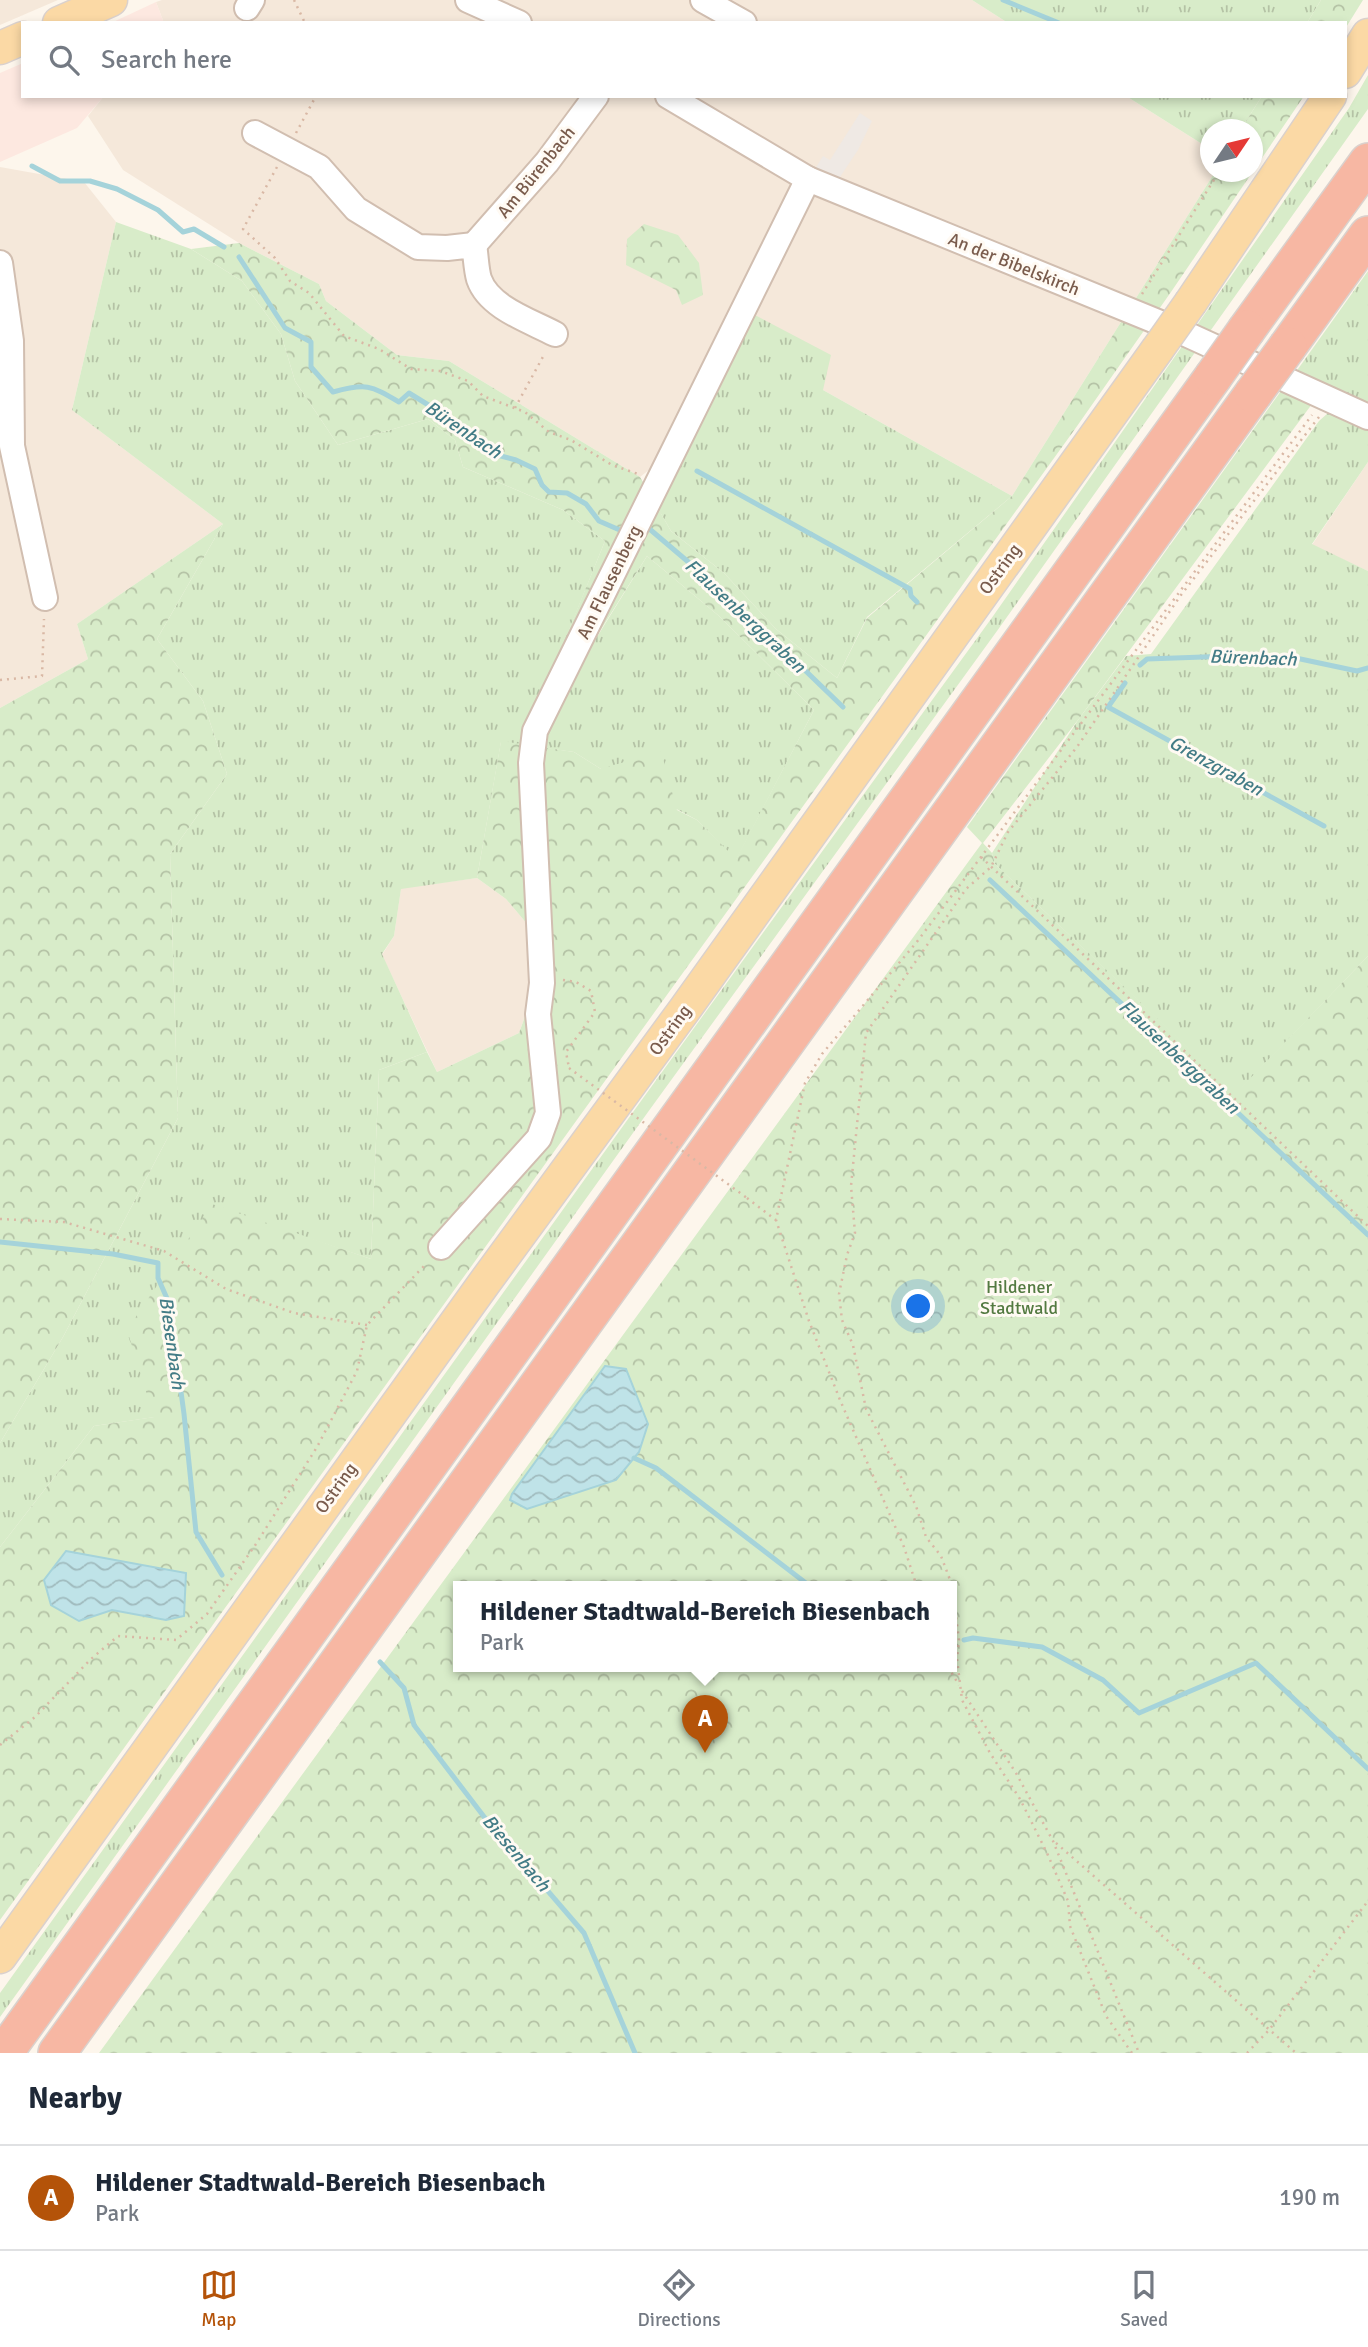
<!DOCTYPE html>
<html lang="en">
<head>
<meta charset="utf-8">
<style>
  body { margin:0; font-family:Signika,sans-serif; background:#f2f2f3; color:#1f2937 }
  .compass { position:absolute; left:1200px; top:119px; width:63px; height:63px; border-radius:50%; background:#fff; box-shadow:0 4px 10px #0003; rotate:55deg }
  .you { position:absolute; left:919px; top:1307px; width:24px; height:24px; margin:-18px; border:5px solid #fff; border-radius:50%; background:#1a73e8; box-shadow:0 0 0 10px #1a73e833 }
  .badge { display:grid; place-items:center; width:46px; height:46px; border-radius:50%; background:#b45309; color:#fff; font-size:23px; font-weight:700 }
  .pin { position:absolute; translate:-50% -58px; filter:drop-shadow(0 2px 4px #0008) }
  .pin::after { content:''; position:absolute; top:37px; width:24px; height:21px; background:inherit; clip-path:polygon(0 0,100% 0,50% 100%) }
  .popup { position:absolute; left:453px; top:1581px; width:504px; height:91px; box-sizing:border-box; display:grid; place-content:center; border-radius:0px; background:#fff; filter:drop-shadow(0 2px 5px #0005); font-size:23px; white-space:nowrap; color:#747a83 }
  .popup b { font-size:26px; color:#1f2937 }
  .popup::after { content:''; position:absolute; left:50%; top:100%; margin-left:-14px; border:14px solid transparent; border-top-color:#fff }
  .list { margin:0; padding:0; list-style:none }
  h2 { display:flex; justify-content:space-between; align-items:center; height:91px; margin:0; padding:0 28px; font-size:30px }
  h2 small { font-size:23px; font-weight:400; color:#747a83 }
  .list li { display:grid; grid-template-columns:46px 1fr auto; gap:21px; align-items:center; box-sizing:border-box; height:105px; padding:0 28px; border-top:2px solid #e0e1e3 }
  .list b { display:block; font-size:26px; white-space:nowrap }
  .list p { margin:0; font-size:23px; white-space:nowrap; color:#747a83 }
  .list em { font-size:23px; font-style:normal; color:#747a83 }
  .icon { flex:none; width:38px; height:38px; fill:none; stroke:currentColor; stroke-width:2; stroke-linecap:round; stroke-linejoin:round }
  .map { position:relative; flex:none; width:1368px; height:2053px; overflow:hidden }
  .search { position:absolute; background:#fff; box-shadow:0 4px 10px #0003; left:21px; right:21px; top:21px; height:77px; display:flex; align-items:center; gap:18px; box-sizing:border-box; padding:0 24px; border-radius:0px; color:#747a83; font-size:26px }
  .sheet { height:196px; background:#fff }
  nav { display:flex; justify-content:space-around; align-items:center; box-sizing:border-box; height:98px; border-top:2px solid #e0e1e3; background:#fff; font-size:19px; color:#747a83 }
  nav a { display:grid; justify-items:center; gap:4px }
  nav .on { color:#b45309 }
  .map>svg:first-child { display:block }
  .residential { fill:#f5e8da }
  .commercial { fill:#fde8e0 }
  .industrial { fill:#efe9e4 }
  .grass { fill:url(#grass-tufts) }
  .forest { fill:url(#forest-crowns); fill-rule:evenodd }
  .water { fill:url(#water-waves); stroke:#a5d3da; stroke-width:2 }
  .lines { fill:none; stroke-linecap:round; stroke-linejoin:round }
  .stream { stroke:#a5d3da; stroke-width:5 }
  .minor-casing { stroke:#d1beb0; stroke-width:28 }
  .major-casing { stroke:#dad1cd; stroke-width:35 }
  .highway-casing { stroke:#dad1cd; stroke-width:40 }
  .path { stroke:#d9b8a5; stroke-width:2.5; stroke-dasharray:2 5; stroke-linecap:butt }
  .minor { stroke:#fff; stroke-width:24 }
  .major { stroke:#fbd9a5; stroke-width:32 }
  .highway { stroke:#f7b7a3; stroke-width:37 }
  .major-bridge-casing { stroke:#dad1cd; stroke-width:35; stroke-linecap:butt }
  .highway-bridge-casing { stroke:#dad1cd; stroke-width:40; stroke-linecap:butt }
  .path-bridge { stroke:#d9b8a5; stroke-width:2.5; stroke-dasharray:2 5; stroke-linecap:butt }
  .major-bridge { stroke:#fbd9a5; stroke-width:32 }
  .highway-bridge { stroke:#f7b7a3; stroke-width:37 }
  .labels { text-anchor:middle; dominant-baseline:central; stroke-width:6; stroke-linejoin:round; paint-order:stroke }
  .street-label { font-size:18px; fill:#7a5c4d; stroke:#fffaf3 }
  .park-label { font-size:18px; fill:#537a41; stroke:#fffaf3 }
  .water-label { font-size:19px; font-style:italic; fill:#437c86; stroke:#fffaf3 }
</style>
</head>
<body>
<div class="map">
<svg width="1368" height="2053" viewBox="0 0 1368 2053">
  <defs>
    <pattern id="grass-tufts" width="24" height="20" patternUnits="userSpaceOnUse" patternTransform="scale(1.75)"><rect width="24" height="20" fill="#d8ecc9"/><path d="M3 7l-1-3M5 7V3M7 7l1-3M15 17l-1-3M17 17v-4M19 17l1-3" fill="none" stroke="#b4c2a5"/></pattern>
    <pattern id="forest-crowns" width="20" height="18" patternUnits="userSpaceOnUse" patternTransform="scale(1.75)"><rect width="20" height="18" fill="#d8ecc9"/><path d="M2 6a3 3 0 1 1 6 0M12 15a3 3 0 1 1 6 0" fill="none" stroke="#b4c2a5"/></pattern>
    <pattern id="water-waves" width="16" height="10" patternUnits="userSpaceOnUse" patternTransform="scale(1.75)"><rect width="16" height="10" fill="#bfe3e8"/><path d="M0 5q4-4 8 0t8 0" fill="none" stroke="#a0bbbe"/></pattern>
  </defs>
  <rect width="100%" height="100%" fill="#fdf6ec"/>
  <g class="residential">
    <path d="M 0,0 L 58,0 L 0,25 Z"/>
    <path d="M 162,0 L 972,0 L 1008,23 L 164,23 L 156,2 Z"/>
    <path d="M 104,96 L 1126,96 L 1210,149 L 1210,172 L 1215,172 L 1012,496 L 823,390 L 655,465 L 640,477 L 449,361 L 397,355 L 326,301 L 319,284 L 239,243 L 123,170 L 88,116 Z"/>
    <path d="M 0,167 L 84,182 L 116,222 L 72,410 L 223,524 L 77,624 L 88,659 L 0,708 Z"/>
    <path d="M 1368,462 L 1368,571 L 1312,545 Z"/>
    <path d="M 477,878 L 506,899 L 549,950 L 519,1033 L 437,1072 L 382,955 L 394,936 L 401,888 Z"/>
  </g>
  <g class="commercial">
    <path d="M 156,2 L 164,23 L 111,23 Z"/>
    <path d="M 23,63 L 23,96 L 104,96 L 77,128 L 0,162 L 0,73 Z"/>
  </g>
  <path class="industrial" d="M 860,113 L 872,121 L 858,150 L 838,180 L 815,169 L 823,156 L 830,160 Z"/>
  <g class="grass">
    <path d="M 972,0 L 1321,0 L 1307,23 L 1008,23 Z"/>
    <path d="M 1368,75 L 1368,109 L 997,631 L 648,1112 L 0,2017 L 0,1993 L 641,1101 L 991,619 L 1349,108 Z"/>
    <path d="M 1126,96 L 1262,96 L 1241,129 L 1210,130 L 1210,149 Z"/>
    <path d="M 116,222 L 191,249 L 242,281 L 281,334 L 295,381 L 338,445 L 428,419 L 455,440 L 463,467 L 563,510 L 605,541 L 544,692 L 566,687 L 647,556 L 719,616 L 814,710 L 736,860 L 697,820 L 601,769 L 574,752 L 501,742 L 477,878 L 401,889 L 394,936 L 382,954 L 427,1052 L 379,1070 L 371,1259 L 221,1209 L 155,1417 L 94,1426 L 0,1547 L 0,1443 L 63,1337 L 178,1118 L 170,854 L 227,774 L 203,701 L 157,639 L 223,524 L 72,410 Z"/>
    <path d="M 1368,271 L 1368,404 L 1293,376 Z"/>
    <path d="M 751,313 L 831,355 L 823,390 L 1012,496 L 867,617 L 837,678 L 776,629 L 724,573 L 671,531 L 653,500 Z"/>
    <path d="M 1328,413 L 1368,427 L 1368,462 L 1312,544 L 1368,571 L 1368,956 L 1236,1094 L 995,864 L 992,853 L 1078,720 L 1126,656 L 1151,654 L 1319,421 Z"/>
  </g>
  <g class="forest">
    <path d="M 1321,0 L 1363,0 L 1345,29 L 1345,23 L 1307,23 Z"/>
    <path d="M 1262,96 L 1304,96 L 1171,292 L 1075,429 L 0,1920 L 0,1547 L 94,1426 L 154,1417 L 127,1330 L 212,1204 L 371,1259 L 379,1070 L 427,1052 L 437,1072 L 519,1033 L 549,950 L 506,899 L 477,878 L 501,741 L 574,752 L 601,769 L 661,751 L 677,810 L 697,820 L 736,859 L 814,710 L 719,616 L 647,556 L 565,687 L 543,693 L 605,541 L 563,510 L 463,467 L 455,440 L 428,419 L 338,445 L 295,381 L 281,334 L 242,281 L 191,249 L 239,243 L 319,284 L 326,301 L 397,355 L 449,361 L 640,477 L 671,531 L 724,573 L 776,629 L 837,678 L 867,618 L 1012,496 L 1215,172 L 1252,172 L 1252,130 L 1241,129 Z"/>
    <path d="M 644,224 L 678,235 L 699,263 L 703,295 L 682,305 L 676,290 L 626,265 L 627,239 Z"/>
    <path d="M 1281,391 L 1312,404 L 1078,720 L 983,843 L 992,853 L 995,864 L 1236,1093 L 1368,956 L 1368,2053 L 99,2053 L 982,843 L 967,827 ZM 458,1587 L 952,1587 L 952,1667 L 458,1667 Z"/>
    <path d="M 223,524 L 157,639 L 203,701 L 227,774 L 170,854 L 178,1118 L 63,1337 L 0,1443 L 0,708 L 88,659 L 77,624 Z"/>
  </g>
  <g class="water">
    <path d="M 605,1366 L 626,1369 L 648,1424 L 639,1452 L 616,1480 L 527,1509 L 510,1500 L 512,1494 Z"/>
    <path d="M 66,1551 L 186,1573 L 184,1616 L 166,1620 L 112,1610 L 79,1621 L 51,1605 L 44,1580 Z"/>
  </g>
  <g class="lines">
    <g class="stream">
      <path d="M 1003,0 L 1059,23"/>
      <path d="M 32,166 L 60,181 L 90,181 L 117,189 L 158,210 L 183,232 L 194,229 L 224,247"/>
      <path d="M 239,257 L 285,328 L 311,342 L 311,367 L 333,392 C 366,383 370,385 399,402 L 409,393 L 443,414 L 454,428 L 481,441 L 497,455 L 516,460 L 535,469 L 542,485 L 549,492 L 567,493 L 586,504 L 599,521 L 622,531"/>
      <path d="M 697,471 L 910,589 L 911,596 L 917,602"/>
      <path d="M 646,526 L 726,594 L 843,707"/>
      <path d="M 1140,665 L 1147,659 L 1231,656 L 1291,657 L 1357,671 L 1368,668"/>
      <path d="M 1125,683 L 1108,707 L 1324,826"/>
      <path d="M 990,880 L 1368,1235"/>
      <path d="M 0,1242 L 113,1254 L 158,1263 L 158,1278 L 169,1303 L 184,1414 L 196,1532 L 222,1575"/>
      <path d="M 634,1458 L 656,1468 L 811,1587"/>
      <path d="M 964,1640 L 973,1638 L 1042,1647 L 1103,1680 L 1139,1713 L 1256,1663 L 1368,1769"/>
      <path d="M 380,1662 L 404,1688 L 414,1725 L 485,1818 L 584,1933 L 635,2053"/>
    </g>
    <g class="minor-casing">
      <g id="minor">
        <path d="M 468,0 L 519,23"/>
        <path d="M 703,0 L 744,23"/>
        <path d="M 247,8 L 252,0"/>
        <path d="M 668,96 L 808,179 L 1175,329 L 1368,417"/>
        <path d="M 255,133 L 319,167 L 356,209 L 418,247 L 447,248 L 474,245 C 476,256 476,269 479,279 C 489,308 531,321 555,334"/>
        <path d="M 474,245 L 547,162 L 596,96"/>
        <path d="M 0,263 L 11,341 L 12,446 L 45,598"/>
        <path d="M 441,1247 L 539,1138 L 548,1113 L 538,1014 L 542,983 L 531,763 L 535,731 L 808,179"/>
      </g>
    </g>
    <g class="major-casing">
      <g id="major">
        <path d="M 59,23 L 111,0"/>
        <path d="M 0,48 L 23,38"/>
        <path d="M 1345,72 L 1368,35"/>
        <path d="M 1191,302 L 1330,96"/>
        <path d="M 0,1957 L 485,1282 L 685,1009 L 1157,350"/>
      </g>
    </g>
    <g class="highway-casing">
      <g id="highway">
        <path d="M 1247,329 L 1368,162"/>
        <path d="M 1288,346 L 1368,235"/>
        <path d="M 4,2053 L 1213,377"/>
        <path d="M 57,2053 L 1253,394"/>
      </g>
    </g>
    <g class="path">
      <path d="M 294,0 L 305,23"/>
      <path d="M 296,133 L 316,96"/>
      <path d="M 277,167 L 243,229 L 275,258 L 290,281 L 309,293 L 344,336 L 379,349 L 411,369 L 440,371 L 468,381 L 483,396 L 525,412 L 549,432 L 571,440 L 612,465 L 641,475"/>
      <path d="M 1142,294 L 1219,172"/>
      <path d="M 515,408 L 545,353"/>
      <path d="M 0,680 L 42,676 L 44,619"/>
      <path d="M 981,857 L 1368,1226"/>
      <path d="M 563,980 L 576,982 L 591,991 L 595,1012 L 566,1052 L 569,1068"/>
      <path d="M 747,1198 L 776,1220"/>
      <path d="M 0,1219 L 64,1222 L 164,1251 L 226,1289 L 294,1313 L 367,1325"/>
      <path d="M 917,1587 L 904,1547 L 840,1400 L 809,1321 L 776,1220 L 805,1083 L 822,1054 L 916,943 L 981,857 L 1312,415"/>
      <path d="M 948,1667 L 959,1685"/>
      <path d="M 962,1691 L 1016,1773 L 1053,1841 L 1139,2053"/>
      <path d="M 0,1745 L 35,1717 L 91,1659 L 118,1636 L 176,1640 L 207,1614 L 256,1544 L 317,1447 L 357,1371 L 367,1325 L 427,1263"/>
      <path d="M 1056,1843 L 1296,2053"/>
      <path d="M 1132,2053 L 1106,2016 L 1070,1926 L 1068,1901 L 1047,1853 L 1020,1799 L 990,1753 L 962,1700 L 957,1659 L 959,1640 L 952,1585 L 941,1556 L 926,1537 L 916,1506 L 866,1409 L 853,1345 L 842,1320 L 839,1294 L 847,1255 L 855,1233 L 851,1186 L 866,1033 L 966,889 L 991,867 L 1008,832 L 1077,747 L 1181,595 L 1319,417"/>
      <path d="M 1247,2053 L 1269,2030 L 1368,1901"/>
    </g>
    <use href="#minor" class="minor"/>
    <use href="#major" class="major"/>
    <use href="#highway" class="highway"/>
    <g class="major-bridge-casing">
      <path id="major-bridge" d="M 1157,350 L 1191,302"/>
    </g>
    <g class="highway-bridge-casing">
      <g id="highway-bridge">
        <path d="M 1213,377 L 1247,329"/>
        <path d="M 1253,394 L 1288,346"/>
      </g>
    </g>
    <path class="path-bridge" d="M 569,1068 L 747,1198"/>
    <use href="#major-bridge" class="major-bridge"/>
    <use href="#highway-bridge" class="highway-bridge"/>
  </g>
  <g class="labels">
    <g class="street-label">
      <text transform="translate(536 172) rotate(-51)">Am Bürenbach</text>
      <text transform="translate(1014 264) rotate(22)">An der Bibelskirch</text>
      <text transform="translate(1000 569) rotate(-54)">Ostring</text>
      <text transform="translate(609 582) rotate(-64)">Am Flausenberg</text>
      <text transform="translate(670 1030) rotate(-54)">Ostring</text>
      <text transform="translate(336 1488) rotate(-54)">Ostring</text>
    </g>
    <g class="park-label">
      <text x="1019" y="1287">Hildener<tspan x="1019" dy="21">Stadtwald</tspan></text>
    </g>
    <g class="water-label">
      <text transform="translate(463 430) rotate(34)">Bürenbach</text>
      <text transform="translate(745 616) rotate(43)">Flausenberggraben</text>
      <text transform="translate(1253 658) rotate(2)">Bürenbach</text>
      <text transform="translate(1216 766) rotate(29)">Grenzgraben</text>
      <text transform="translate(1179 1057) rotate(43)">Flausenberggraben</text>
      <text transform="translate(172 1343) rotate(82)">Biesenbach</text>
      <text transform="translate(516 1853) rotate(50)">Biesenbach</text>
    </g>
  </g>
</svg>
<svg class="compass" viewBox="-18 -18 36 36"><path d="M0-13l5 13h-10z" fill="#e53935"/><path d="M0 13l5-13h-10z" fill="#747a83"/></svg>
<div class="you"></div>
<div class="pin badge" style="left:705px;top:1753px">A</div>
<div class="popup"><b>Hildener Stadtwald-Bereich Biesenbach</b>Park</div>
<div class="search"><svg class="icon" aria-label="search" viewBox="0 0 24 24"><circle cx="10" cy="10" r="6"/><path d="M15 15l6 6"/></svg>Search here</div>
</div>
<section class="sheet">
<h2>Nearby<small></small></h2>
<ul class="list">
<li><span class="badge">A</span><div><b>Hildener Stadtwald-Bereich Biesenbach</b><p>Park</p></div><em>190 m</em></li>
</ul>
</section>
<nav>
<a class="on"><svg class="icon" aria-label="map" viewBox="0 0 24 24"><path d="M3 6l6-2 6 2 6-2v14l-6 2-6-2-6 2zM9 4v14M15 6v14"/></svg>Map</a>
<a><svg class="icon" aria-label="directions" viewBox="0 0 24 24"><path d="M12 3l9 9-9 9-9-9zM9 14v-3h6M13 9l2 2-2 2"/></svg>Directions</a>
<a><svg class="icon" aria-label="saved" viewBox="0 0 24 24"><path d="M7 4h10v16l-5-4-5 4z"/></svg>Saved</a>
</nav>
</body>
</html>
